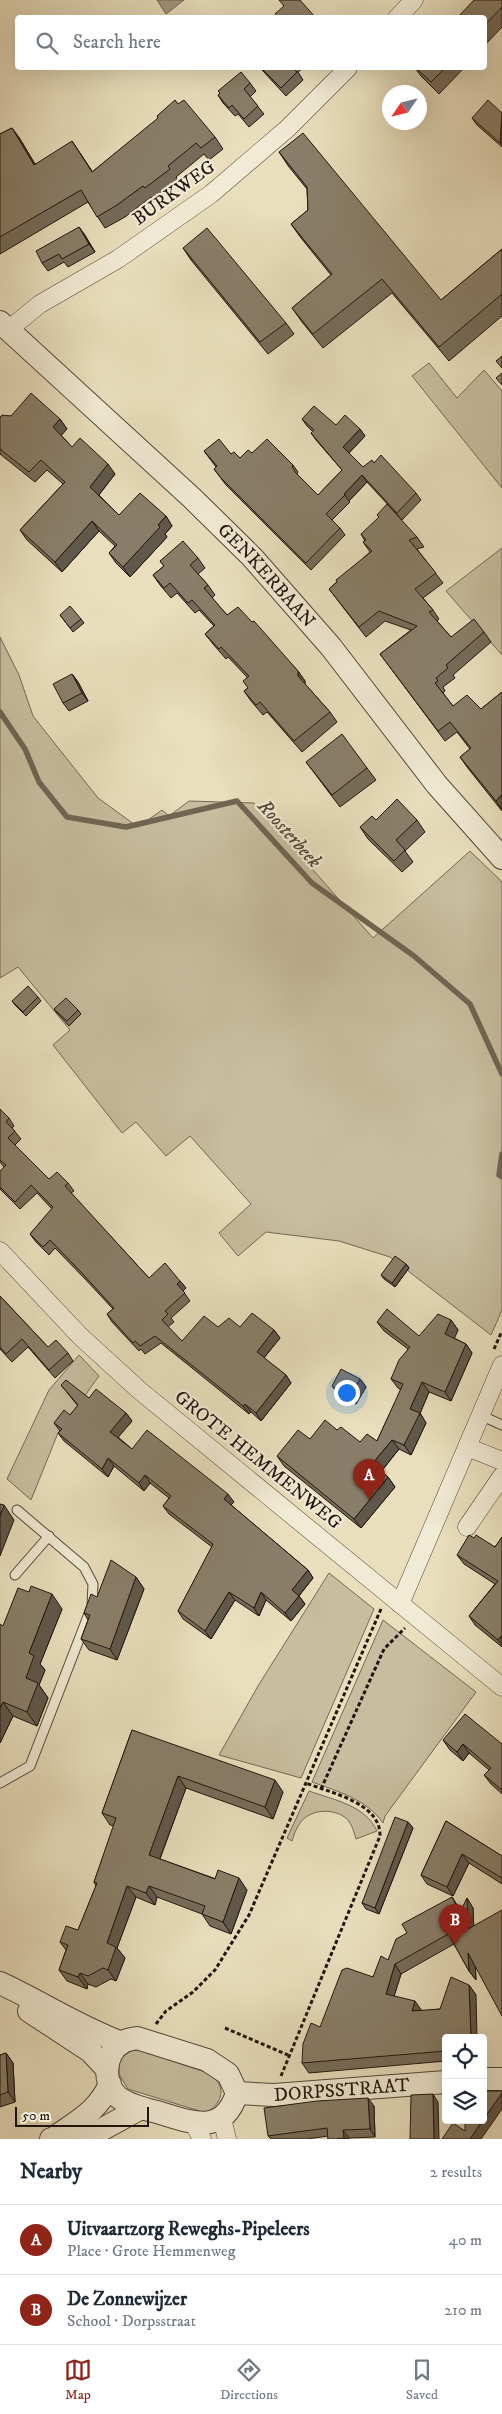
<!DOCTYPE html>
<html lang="en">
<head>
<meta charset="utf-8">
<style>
  body { margin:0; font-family:"IM FELL DW Pica",serif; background:#f2f2f3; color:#1f2937 }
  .controls { position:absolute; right:15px; bottom:15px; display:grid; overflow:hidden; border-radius:5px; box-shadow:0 5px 20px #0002 }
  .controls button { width:45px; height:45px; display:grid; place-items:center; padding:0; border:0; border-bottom:1px solid #e0e1e3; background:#fff; color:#1f2937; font:25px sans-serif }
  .compass { position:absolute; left:382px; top:85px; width:45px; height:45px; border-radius:50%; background:#fff; box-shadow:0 5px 20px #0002; rotate:235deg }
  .scale { position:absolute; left:15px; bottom:12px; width:134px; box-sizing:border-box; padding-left:5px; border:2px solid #21150e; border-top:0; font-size:14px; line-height:18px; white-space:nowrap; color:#21150e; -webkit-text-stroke:4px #f1ead4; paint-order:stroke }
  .you { position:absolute; left:346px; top:1392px; width:18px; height:18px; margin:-12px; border:4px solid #fff; border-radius:50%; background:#1a73e8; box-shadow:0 0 0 8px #1a73e833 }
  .badge { display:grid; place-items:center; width:32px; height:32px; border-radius:50%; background:#8f2418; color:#fff; font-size:16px; font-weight:700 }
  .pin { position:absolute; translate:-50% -41px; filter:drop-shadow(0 1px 2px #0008) }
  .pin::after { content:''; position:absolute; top:26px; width:18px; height:15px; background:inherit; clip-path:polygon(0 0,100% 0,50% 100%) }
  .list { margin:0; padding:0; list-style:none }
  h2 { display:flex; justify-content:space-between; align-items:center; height:65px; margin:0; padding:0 20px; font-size:21px }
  h2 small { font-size:16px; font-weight:400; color:#747a83 }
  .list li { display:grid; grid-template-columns:32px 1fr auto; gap:15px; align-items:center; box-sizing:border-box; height:70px; padding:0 20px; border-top:1px solid #e0e1e3 }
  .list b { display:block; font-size:19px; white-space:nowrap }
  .list p { margin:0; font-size:16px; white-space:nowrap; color:#747a83 }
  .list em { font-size:16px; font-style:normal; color:#747a83 }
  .icon { flex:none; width:28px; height:28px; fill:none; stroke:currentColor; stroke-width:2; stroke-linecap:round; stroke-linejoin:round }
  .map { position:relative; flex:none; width:502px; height:2139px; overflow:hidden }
  .search { position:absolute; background:#fff; box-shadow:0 5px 20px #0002; left:15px; right:15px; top:15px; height:55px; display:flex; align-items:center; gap:12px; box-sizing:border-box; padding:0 18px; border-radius:5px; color:#747a83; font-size:19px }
  .sheet { height:205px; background:#fff }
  nav { display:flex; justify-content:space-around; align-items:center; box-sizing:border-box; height:70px; border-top:1px solid #e0e1e3; background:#fff; font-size:14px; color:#747a83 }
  nav a { display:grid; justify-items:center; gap:2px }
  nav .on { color:#8f2418 }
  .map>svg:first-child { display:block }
  .green { fill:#c7bd9f; stroke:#746956 }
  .water { fill:#a59a82; stroke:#706554 }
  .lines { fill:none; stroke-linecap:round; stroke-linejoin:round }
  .stream { stroke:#706554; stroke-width:5.5 }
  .service-casing { stroke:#53483a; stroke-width:11 }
  .minor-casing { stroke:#53483a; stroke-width:19 }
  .tertiary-casing { stroke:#53483a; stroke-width:24 }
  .path { stroke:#21150e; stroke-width:3; stroke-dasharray:4 2.5; stroke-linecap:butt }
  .service { stroke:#f1ead4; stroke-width:9 }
  .minor { stroke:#f1ead4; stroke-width:18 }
  .tertiary { stroke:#f1ead4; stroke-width:22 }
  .wall { fill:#766c5a; stroke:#21150e }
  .shaded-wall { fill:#60584a; stroke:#21150e }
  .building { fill:#897e69; stroke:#21150e }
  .labels { text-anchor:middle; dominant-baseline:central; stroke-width:4.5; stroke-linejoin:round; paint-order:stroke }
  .street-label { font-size:19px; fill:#21150e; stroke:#f1ead4 }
  .water-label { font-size:20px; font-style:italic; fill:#564a3c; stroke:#f1ead4 }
</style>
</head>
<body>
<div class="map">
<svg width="502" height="2139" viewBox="0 0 502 2139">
  <rect width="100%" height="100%" fill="#e9dfbd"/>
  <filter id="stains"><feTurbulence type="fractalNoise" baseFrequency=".004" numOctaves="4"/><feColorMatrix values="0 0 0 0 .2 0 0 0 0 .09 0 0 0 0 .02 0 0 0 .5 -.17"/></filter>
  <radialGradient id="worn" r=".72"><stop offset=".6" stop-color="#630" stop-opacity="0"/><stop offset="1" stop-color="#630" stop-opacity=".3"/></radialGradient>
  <g class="green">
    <path d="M 429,363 L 457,398 L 484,370 L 502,391 L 502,488 L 412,376 Z"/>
    <path d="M 502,548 L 502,655 L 446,591 Z"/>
    <path d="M 0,637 L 19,675 L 33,716 L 98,798 L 138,827 L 162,810 L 169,816 L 189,801 L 254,803 L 373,938 L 470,851 L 502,882 L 502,1310 L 491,1335 L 390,1257 L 339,1241 L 266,1232 L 238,1256 L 219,1233 L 251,1204 L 190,1136 L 166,1156 L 136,1122 L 122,1133 L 53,1045 L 70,1030 L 18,967 L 0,978 Z"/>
    <path d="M 79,1355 L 99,1376 L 58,1433 L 31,1500 L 7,1479 L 49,1390 Z"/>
    <path d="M 329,1573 L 374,1609 L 301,1778 L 219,1755 L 258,1686 Z"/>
    <path d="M 383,1620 L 476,1692 L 385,1816 L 383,1823 C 366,1799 339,1792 312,1782 Z"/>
    <path d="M 309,1791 C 334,1800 365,1805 377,1831 L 356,1839 C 354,1832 351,1820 343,1816 C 330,1808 309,1810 300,1823 C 296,1828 294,1835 292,1841 L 287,1838 Z"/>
    <path d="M 139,2050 L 208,2073 C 227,2085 224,2102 206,2113 L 128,2089 L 119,2074 L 119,2060 L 130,2051 Z"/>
  </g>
  <path class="water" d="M 157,0 L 184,0 L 166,14 Z"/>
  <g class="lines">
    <g class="stream">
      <path d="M 0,712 L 25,749 L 39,782 L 67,817 L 126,827 L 237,801 L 312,883 L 414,956 L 470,1004 L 502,1074"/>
      <path d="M 502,1154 L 499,1175 L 502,1177"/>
    </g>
    <g class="service-casing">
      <g id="service">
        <path d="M 480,1415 L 502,1425"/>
        <path d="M 15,1575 L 49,1536"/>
        <path d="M 0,1783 L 30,1766 L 92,1606 L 93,1584 L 84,1567 L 17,1510"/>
      </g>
    </g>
    <g class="minor-casing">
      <g id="minor">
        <path d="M 397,18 L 414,0"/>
        <path d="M 8,330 L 40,304 L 118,259 L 211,194 L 288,128 L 348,68"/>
        <path d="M 0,1251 L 80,1336 L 139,1390 L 502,1687"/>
        <path d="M 467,1447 L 502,1461"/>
        <path d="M 467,1527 L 502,1476"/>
        <path d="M 400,1604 L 502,1365"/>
        <path d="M 222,2118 L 227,2139"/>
        <path d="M 194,2124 L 202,2139"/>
      </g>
    </g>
    <g class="tertiary-casing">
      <g id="tertiary">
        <path id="s1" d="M 0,322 L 192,498 L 252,557 L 331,647 L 437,785 L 502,858"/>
        <path d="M 0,1983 C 41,2002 79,2027 122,2043"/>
        <path d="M 29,2011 L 90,2051 L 106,2068"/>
        <path d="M 137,2038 L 207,2060 L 228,2074 L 237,2093 C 223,2137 191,2122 157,2112 C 145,2109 128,2105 118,2097 C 102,2083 104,2054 122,2042 C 126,2040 132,2039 137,2038 Z"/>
        <path d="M 483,2079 L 502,2079"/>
        <path id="s2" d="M 237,2093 L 274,2095 L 446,2082"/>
        <path d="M 58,2135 C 81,2119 98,2110 110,2084"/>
        <path d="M 51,2139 L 101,2130 L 141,2108"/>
      </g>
    </g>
    <g class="path">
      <path d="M 494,1349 L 502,1331"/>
      <path d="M 321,1789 L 384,1649 L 405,1628"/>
      <path d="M 156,2024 L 166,2011 L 193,1992 L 215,1970 L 249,1915 L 381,1609"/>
      <path d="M 225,2028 L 288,2055"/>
      <path d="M 281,2076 L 380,1836 C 381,1803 331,1793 306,1783"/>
    </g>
    <use href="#service" class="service"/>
    <use href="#minor" class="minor"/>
    <use href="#tertiary" class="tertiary"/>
  </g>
  <g class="wall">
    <path d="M 502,0 L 502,27 L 484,46 L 484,18 Z"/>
    <path d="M 260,68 L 303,68 L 298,72 L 303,80 L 286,96 L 263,71 Z"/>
    <path d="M 415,68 L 464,68 L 439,94 L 421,76 Z"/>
    <path d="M 250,83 L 256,91 L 250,97 L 264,114 L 249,127 L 238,114 L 235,116 L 223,103 L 218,95 Z"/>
    <path d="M 178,104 L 215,137 L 223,149 L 209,160 L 204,154 L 176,177 L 178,181 L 153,200 L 151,197 L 125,217 L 105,228 L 88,202 L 0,254 L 0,134 L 12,128 L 20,139 L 35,164 L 80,153 L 92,172 Z"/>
    <path d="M 502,113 L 502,147 L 477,125 L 472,118 Z"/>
    <path d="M 279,152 L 441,300 L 502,249 L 502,316 L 449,361 L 392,293 L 323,348 L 302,322 L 292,308 L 331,275 L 301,238 L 291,224 L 308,210 L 307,189 L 289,167 Z"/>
    <path d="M 79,227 L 95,252 L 68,267 L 64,262 L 48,271 L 42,263 Z"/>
    <path d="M 183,248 L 286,323 L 294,334 L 268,354 L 191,260 Z"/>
    <path d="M 11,416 L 60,419 L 67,429 L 61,435 L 72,447 L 115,474 L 99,495 L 119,515 L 166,516 L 172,526 L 165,534 L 167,537 L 130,577 L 116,563 L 109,553 L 115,546 L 99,531 L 62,572 L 27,540 L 20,530 L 63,484 L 47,470 L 35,482 L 0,454 L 0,417 Z"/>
    <path d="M 302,419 L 360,429 L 365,436 L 349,453 L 363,467 L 374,463 L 416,493 L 421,500 L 402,520 L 367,482 L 349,501 L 350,502 L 332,520 L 340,528 L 345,535 L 311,570 L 226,485 L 214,469 L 216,467 L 204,451 L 231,454 L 240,458 L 252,453 L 293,465 L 298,472 L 297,474 L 318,495 L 342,470 L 316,440 L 311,433 L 313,432 L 307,426 Z"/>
    <path d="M 361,534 L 417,537 L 424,547 L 417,549 L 443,583 L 423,598 L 433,610 L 439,619 L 437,621 L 451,637 L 484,632 L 491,642 L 453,675 L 455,678 L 443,687 L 445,691 L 443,693 L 453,706 L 481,709 L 502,692 L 502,811 L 467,767 L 460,757 L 470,749 L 457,732 L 445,741 L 380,654 L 411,630 L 385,621 L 366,637 L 329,589 L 370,552 L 363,542 L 365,541 Z"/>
    <path d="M 198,558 L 205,568 L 198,574 L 208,585 L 215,595 L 212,598 L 227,615 L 252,622 L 298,671 L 305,681 L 305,684 L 330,712 L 337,722 L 302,752 L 267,712 L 263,715 L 251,701 L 244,691 L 248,688 L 247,677 L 228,657 L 226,659 L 213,644 L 205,634 L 214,626 L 199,610 L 195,613 L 177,593 L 171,598 L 160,585 L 153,575 L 164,566 L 160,561 Z"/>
    <path d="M 60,615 L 81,619 L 84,623 L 73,632 Z"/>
    <path d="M 72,674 L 78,682 L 88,701 L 69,711 L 63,703 Z"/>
    <path d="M 306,762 L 367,768 L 376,780 L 340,807 Z"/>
    <path d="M 376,820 L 417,820 L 425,832 L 405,851 L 413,862 L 402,872 L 368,839 L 360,827 Z"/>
    <path d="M 38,997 L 41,1001 L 26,1016 L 15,1005 L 12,1001 Z"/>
    <path d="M 54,1009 L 78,1010 L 81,1014 L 69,1026 L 57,1013 Z"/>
    <path d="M 0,1109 L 9,1118 L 14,1126 L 12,1128 L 21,1139 L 15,1145 L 49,1179 L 68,1183 L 74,1191 L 71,1193 L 149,1278 L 180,1281 L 186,1288 L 183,1291 L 190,1301 L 171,1318 L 174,1322 L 168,1327 L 182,1341 L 218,1327 L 240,1327 L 274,1330 L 280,1338 L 264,1358 L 286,1375 L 291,1383 L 261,1421 L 251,1412 L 249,1414 L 161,1343 L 145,1354 L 141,1349 L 139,1351 L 112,1322 L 107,1314 L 113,1309 L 86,1280 L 55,1248 L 49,1255 L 36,1242 L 30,1234 L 52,1209 L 37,1193 L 20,1209 L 0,1189 L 0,1171 L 4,1167 L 0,1162 Z"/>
    <path d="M 406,1264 L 409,1268 L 395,1287 L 384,1279 L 381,1275 Z"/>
    <path d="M 0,1296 L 48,1347 L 68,1353 L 73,1361 L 55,1378 L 28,1347 L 12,1362 L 0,1349 Z"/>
    <path d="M 451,1320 L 458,1330 L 454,1338 L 466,1344 L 472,1353 L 451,1401 L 429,1392 L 420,1413 L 426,1423 L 411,1455 L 399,1449 L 381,1472 L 388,1477 L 395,1487 L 361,1528 L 284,1466 L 277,1456 L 310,1439 L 337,1430 L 360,1442 L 377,1441 L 401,1390 L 398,1388 L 391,1379 L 408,1349 L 384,1331 L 377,1322 L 419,1336 Z"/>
    <path d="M 360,1379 L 366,1387 L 356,1404 L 338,1394 L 332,1386 Z"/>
    <path d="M 61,1385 L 89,1398 L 126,1413 L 132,1421 L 118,1437 L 132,1449 L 234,1502 L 231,1505 L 308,1570 L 313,1578 L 299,1596 L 305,1604 L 291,1621 L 266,1600 L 259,1616 L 235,1600 L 211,1639 L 183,1619 L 178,1611 L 212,1547 L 169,1514 L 163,1506 L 169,1498 L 150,1483 L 144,1491 L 114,1466 L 108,1477 L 64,1441 L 58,1433 L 60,1431 L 54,1423 L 70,1415 L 78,1406 Z"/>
    <path d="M 502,1537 L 502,1647 L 475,1625 L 469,1616 L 495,1584 L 464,1564 L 457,1555 L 474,1538 L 495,1547 Z"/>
    <path d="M 136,1577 L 144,1589 L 117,1660 L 89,1650 L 81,1639 L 88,1620 L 84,1613 L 97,1597 Z"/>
    <path d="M 62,1609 L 40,1664 L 45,1670 L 39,1685 L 48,1698 L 37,1726 L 13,1716 L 0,1743 L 3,1626 Z"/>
    <path d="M 132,1730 L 283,1792 L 273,1819 L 186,1788 L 160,1859 L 247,1890 L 231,1934 L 210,1926 L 202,1914 L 157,1897 L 155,1905 L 136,1897 L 117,1948 L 125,1958 L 116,1981 L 111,1979 L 96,1987 L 88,1984 L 87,1989 L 67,1981 L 59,1970 L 66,1950 L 60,1942 L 78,1930 L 96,1886 L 94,1882 L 114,1826 L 110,1825 L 102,1813 Z"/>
    <path d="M 443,1740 L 502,1744 L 502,1794 L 491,1784 L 484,1775 L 489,1770 L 469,1753 L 463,1761 L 450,1750 Z"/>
    <path d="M 446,1821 L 502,1856 L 502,1884 L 469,1863 L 453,1896 L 427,1884 L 421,1875 Z"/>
    <path d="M 408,1822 L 413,1828 L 379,1914 L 366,1909 L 362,1903 Z"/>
    <path d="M 452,1897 L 461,1911 L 467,1898 L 473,1908 L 476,1980 L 469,1971 L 454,1944 L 401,1974 L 394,1996 L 422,2011 L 440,2009 L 469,1985 L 476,1995 L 446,2038 L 446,2061 L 309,2073 L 302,2063 L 320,2027 L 373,1977 L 388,1960 L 407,1933 Z"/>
    <path d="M 6,2053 L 13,2063 L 15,2102 L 0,2107 L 0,2055 Z"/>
    <path d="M 374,2106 L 375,2137 L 349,2138 L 349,2139 L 328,2139 L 328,2136 L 307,2139 L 271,2139 L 268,2136 Z"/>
  </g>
  <g class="shaded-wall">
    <path d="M 502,122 L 502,145 L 500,143 Z"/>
    <path d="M 12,128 L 20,139 L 42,176 L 34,165 Z"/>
    <path d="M 72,141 L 100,183 L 92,172 Z"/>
    <path d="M 79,227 L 85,235 L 95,252 L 89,244 Z"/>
    <path d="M 60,419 L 67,429 L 60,437 L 53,427 Z"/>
    <path d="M 360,429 L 365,436 L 348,454 L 343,447 Z"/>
    <path d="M 108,464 L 115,474 L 97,497 L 90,487 Z"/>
    <path d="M 362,475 L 367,482 L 349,501 L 344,494 Z"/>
    <path d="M 166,516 L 172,526 L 165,534 L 167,537 L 130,577 L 123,567 Z"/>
    <path d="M 92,521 L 99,531 L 62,572 L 55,562 Z"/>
    <path d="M 298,671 L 305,681 L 305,686 L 298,676 Z"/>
    <path d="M 72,674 L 78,682 L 88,701 L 82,693 Z"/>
    <path d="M 502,794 L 502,810 L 496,801 Z"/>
    <path d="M 406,1264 L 409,1268 L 395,1287 L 392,1283 Z"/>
    <path d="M 180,1281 L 186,1288 L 182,1292 L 177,1284 Z"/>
    <path d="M 451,1320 L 458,1330 L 452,1344 L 445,1334 Z"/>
    <path d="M 274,1330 L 280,1338 L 262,1360 L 257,1352 Z"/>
    <path d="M 466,1344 L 472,1353 L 451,1401 L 445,1392 Z"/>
    <path d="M 286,1375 L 291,1383 L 261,1421 L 256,1413 Z"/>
    <path d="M 360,1379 L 366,1387 L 356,1404 L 350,1396 Z"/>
    <path d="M 422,1382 L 429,1392 L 419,1416 L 420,1413 L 426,1423 L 411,1455 L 404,1445 L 410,1409 Z"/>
    <path d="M 245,1404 L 251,1412 L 249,1414 L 243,1406 Z"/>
    <path d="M 126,1413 L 132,1421 L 116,1440 L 110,1432 Z"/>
    <path d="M 392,1440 L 399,1449 L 379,1474 L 372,1464 Z"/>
    <path d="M 108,1458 L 114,1466 L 108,1477 L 102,1469 Z"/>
    <path d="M 145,1475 L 150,1483 L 144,1491 L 139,1483 Z"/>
    <path d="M 388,1477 L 395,1487 L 361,1528 L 354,1519 Z"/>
    <path d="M 228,1494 L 234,1502 L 229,1507 L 224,1499 Z"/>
    <path d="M 4,1505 L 14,1520 L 0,1556 L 0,1516 Z"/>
    <path d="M 308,1570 L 313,1578 L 297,1598 L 292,1590 Z"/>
    <path d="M 136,1577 L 144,1589 L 117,1660 L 110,1649 Z"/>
    <path d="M 229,1592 L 235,1600 L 211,1639 L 205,1631 Z"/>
    <path d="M 261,1592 L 266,1600 L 259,1616 L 254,1608 Z"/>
    <path d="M 52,1594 L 62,1609 L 40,1664 L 45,1670 L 39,1685 L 48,1698 L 37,1726 L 27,1712 L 26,1678 L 29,1653 Z"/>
    <path d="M 299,1596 L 305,1604 L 291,1621 L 285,1613 Z"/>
    <path d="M 502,1635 L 502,1645 L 498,1640 Z"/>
    <path d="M 3,1702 L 13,1716 L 0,1743 L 0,1708 Z"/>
    <path d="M 463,1744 L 469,1753 L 463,1761 L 457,1752 Z"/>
    <path d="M 178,1776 L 186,1788 L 157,1866 L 149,1855 Z"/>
    <path d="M 275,1780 L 283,1792 L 273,1819 L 265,1807 Z"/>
    <path d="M 408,1822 L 413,1828 L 379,1914 L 375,1908 Z"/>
    <path d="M 462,1854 L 469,1863 L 453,1896 L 447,1887 Z"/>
    <path d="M 239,1878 L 247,1890 L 231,1934 L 223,1922 Z"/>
    <path d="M 127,1886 L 136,1897 L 117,1948 L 125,1958 L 116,1981 L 108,1970 L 107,1943 Z"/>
    <path d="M 149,1886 L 157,1897 L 155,1905 L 146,1893 Z"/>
    <path d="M 452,1897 L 458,1907 L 467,1923 L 460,1913 Z"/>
    <path d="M 467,1898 L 473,1908 L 474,1938 L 468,1929 Z"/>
    <path d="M 468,1953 L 475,1963 L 476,1980 L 469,1971 Z"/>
    <path d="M 395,1964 L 401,1974 L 392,2003 L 386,1994 Z"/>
    <path d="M 80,1973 L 88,1984 L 87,1989 L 78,1977 Z"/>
    <path d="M 469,1985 L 476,1995 L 477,2038 L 471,2038 Z"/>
    <path d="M 415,2001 L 422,2011 L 412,2011 Z"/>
    <path d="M 6,2053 L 13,2063 L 15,2102 L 8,2092 Z"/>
    <path d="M 502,2093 L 502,2109 L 481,2139 L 470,2139 Z"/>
    <path d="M 433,2094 L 438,2102 L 439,2139 L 434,2139 Z"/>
    <path d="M 368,2098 L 374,2106 L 375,2137 L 370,2129 Z"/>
    <path d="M 343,2130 L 349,2138 L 349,2139 L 344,2138 Z"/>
  </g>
  <g class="building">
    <path d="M 279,0 L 300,0 L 316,18 L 278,18 L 275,14 L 284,6 Z"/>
    <path d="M 474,0 L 502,0 L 502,7 L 484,26 L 484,18 L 457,18 Z"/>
    <path d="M 261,68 L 293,68 L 297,72 L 281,88 Z"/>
    <path d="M 416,68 L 445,68 L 431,82 Z"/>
    <path d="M 241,72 L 250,83 L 244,89 L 258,106 L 244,119 L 232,105 L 229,108 L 218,95 L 220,93 L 218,91 Z"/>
    <path d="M 175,100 L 178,104 L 184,100 L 215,137 L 201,148 L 196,143 L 168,166 L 170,169 L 145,188 L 143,186 L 117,205 L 97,217 L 81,190 L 0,237 L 0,134 L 12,128 L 34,165 L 72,141 L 92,172 L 158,118 L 157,116 Z"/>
    <path d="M 488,100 L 502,113 L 500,143 L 472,118 Z"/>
    <path d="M 303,133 L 441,300 L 502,249 L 502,294 L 439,347 L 382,279 L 313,334 L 292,308 L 332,274 L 291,224 L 308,210 L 307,187 L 279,152 Z"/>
    <path d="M 79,227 L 89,244 L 62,259 L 59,254 L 42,263 L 36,251 Z"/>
    <path d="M 207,228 L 286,323 L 260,342 L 183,248 Z"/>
    <path d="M 502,356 L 502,368 L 496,361 Z"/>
    <path d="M 502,373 L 502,385 L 496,378 Z"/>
    <path d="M 31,393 L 60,419 L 53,427 L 72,447 L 80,438 L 108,464 L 90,487 L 119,515 L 140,493 L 166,516 L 158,525 L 160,527 L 123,567 L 109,553 L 117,545 L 92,521 L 55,562 L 20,530 L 65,482 L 41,460 L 29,472 L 0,449 L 0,417 L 2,415 L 11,416 Z"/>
    <path d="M 314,406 L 336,425 L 345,415 L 360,429 L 343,447 L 363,467 L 372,460 L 374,463 L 381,455 L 416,493 L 397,513 L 362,475 L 344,494 L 345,495 L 326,514 L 340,528 L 306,563 L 221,478 L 214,469 L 217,466 L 204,451 L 219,439 L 231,454 L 234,452 L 240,458 L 248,450 L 252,453 L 267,439 L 293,465 L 292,466 L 295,472 L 318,495 L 342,470 L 311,433 L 314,430 L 302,419 Z"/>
    <path d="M 387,504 L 417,537 L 409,540 L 436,573 L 415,589 L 433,610 L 429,612 L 451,637 L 474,619 L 484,632 L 446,665 L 448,668 L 436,678 L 438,681 L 435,683 L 453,706 L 467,695 L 481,709 L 502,692 L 502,794 L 496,801 L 460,757 L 471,748 L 450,722 L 438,731 L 380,654 L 417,626 L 379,611 L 359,627 L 329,589 L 337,582 L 336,580 L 372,551 L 363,542 L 366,540 L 361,534 L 379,517 L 377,515 Z"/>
    <path d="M 183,541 L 198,558 L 190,565 L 208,585 L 204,588 L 227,615 L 238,607 L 252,622 L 254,621 L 298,671 L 298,676 L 330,712 L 294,741 L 260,702 L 256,705 L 244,691 L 248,688 L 243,681 L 249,676 L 221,647 L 219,649 L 205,634 L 215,625 L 192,600 L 188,603 L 170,583 L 164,588 L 153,575 L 164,566 L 160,561 Z"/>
    <path d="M 70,606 L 81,619 L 70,628 L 60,615 Z"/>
    <path d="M 72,674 L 82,693 L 63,703 L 53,684 Z"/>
    <path d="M 342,734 L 367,768 L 332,795 L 306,762 Z"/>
    <path d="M 397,799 L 417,820 L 396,840 L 405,850 L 394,861 L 360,827 L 372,816 L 376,820 Z"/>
    <path d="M 28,986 L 38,997 L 23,1012 L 12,1001 Z"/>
    <path d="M 66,998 L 78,1010 L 67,1021 L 54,1009 Z"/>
    <path d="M 0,1109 L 9,1118 L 6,1122 L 15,1131 L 8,1138 L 49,1179 L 57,1172 L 68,1183 L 65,1186 L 149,1278 L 165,1263 L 180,1281 L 177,1284 L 185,1293 L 165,1311 L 168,1314 L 162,1320 L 182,1341 L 204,1316 L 218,1327 L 229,1318 L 240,1327 L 252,1313 L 274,1330 L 257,1352 L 286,1375 L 256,1413 L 245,1404 L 243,1406 L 155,1336 L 140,1346 L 135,1341 L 133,1343 L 107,1314 L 114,1308 L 81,1272 L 50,1240 L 43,1247 L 30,1234 L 53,1207 L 31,1185 L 15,1202 L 0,1187 L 0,1171 L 6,1165 L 0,1160 Z"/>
    <path d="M 395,1256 L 406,1264 L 392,1283 L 381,1275 Z"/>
    <path d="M 0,1296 L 48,1347 L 56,1340 L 68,1353 L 49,1370 L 22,1339 L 6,1354 L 0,1347 Z"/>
    <path d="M 387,1309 L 419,1336 L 438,1314 L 451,1320 L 445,1334 L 466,1344 L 445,1392 L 422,1382 L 410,1409 L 420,1413 L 404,1445 L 392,1440 L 372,1464 L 388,1477 L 354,1519 L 277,1456 L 298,1430 L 310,1439 L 325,1420 L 337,1430 L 341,1427 L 360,1442 L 367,1434 L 377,1441 L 403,1384 L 391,1379 L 399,1360 L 410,1347 L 377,1322 Z"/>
    <path d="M 341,1369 L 360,1379 L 350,1396 L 332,1386 Z"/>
    <path d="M 66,1380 L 89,1398 L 96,1389 L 126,1413 L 110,1432 L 132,1449 L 147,1430 L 228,1494 L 224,1499 L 308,1570 L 292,1590 L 299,1596 L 285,1613 L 261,1592 L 254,1608 L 229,1592 L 205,1631 L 178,1611 L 213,1544 L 163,1506 L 171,1496 L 145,1475 L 139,1483 L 108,1458 L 102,1469 L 58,1433 L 62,1429 L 54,1423 L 64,1410 L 70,1415 L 78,1405 L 61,1385 Z"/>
    <path d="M 0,1504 L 4,1505 L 0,1516 Z"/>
    <path d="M 469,1535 L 474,1538 L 476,1535 L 495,1547 L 502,1537 L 502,1635 L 498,1640 L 469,1616 L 498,1581 L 457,1555 Z"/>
    <path d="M 111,1560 L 136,1577 L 110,1649 L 81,1639 L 90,1615 L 84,1613 L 91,1594 L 97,1597 Z"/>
    <path d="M 31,1586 L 52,1594 L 29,1653 L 34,1656 L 26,1678 L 38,1683 L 27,1712 L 3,1702 L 0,1708 L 0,1624 L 3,1626 L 18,1588 L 29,1592 Z"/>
    <path d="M 465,1714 L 502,1744 L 502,1790 L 484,1775 L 491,1768 L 463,1744 L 457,1752 L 443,1740 Z"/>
    <path d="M 132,1730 L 275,1780 L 265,1807 L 178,1776 L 149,1855 L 215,1879 L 218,1870 L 239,1878 L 223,1922 L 202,1914 L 205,1906 L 149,1886 L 146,1893 L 127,1886 L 107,1943 L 116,1947 L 108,1970 L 103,1968 L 88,1976 L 80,1973 L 78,1977 L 59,1970 L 68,1945 L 60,1942 L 66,1926 L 78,1930 L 97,1883 L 94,1882 L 116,1818 L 102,1813 Z"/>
    <path d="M 395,1817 L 408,1822 L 375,1908 L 362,1903 Z"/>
    <path d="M 446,1821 L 502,1856 L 502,1878 L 462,1854 L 447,1887 L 421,1875 Z"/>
    <path d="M 452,1897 L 460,1913 L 467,1898 L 468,1929 L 502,1910 L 502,2016 L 468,1953 L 469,1971 L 450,1937 L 452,1932 L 395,1964 L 386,1994 L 415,2001 L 412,2011 L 440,2009 L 451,1977 L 469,1985 L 471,2038 L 446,2038 L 446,2051 L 302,2063 L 303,2044 L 311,2023 L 320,2027 L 342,1970 L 347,1968 L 373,1977 L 381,1956 L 388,1960 L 396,1939 L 407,1933 L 402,1924 Z"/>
    <path d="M 6,2053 L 8,2092 L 0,2095 L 0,2055 Z"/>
    <path d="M 483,2091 L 502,2091 L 502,2093 L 483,2120 Z"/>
    <path d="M 433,2094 L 434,2139 L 410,2139 L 411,2095 Z"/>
    <path d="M 368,2098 L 370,2129 L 343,2130 L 344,2138 L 335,2139 L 328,2139 L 327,2128 L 268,2136 L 264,2108 L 317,2101 Z"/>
    <path d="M 465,2120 L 483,2120 L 470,2139 L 442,2139 L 453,2123 L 465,2131 Z"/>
  </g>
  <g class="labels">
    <g class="street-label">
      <text transform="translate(174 193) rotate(-36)">BURKWEG</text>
      <text stroke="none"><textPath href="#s1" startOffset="368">GENKERBAAN</textPath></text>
      <text transform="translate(258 1460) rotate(39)">GROTE HEMMENWEG</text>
      <text stroke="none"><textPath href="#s2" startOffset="105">DORPSSTRAAT</textPath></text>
    </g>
    <g class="water-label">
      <text transform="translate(289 834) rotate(48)">Roosterbeek</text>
    </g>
  </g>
  <rect width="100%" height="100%" filter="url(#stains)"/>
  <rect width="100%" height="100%" fill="url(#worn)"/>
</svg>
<div class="controls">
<button><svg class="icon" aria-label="locate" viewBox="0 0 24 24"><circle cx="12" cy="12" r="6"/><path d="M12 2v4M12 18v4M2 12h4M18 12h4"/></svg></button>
<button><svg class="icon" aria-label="layers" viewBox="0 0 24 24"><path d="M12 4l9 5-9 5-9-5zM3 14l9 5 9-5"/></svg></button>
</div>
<svg class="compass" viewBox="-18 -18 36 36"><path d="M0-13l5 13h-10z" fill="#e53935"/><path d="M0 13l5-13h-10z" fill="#747a83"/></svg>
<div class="scale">50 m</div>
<div class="you"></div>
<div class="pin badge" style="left:369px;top:1500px">A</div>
<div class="pin badge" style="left:455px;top:1945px">B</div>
<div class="search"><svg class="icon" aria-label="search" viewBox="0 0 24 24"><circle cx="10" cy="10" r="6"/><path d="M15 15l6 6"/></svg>Search here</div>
</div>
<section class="sheet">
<h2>Nearby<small>2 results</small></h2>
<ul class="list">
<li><span class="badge">A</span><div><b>Uitvaartzorg Reweghs-Pipeleers</b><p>Place · Grote Hemmenweg</p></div><em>40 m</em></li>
<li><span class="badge">B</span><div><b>De Zonnewijzer</b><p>School · Dorpsstraat</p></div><em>210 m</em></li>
</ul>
</section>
<nav>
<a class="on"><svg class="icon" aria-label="map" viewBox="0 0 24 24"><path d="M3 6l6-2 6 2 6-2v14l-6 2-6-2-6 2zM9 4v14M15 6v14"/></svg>Map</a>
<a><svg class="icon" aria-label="directions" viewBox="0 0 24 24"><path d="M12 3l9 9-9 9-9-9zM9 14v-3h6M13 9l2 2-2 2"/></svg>Directions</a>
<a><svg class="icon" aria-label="saved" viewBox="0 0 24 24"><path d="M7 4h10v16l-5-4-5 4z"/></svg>Saved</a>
</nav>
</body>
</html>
